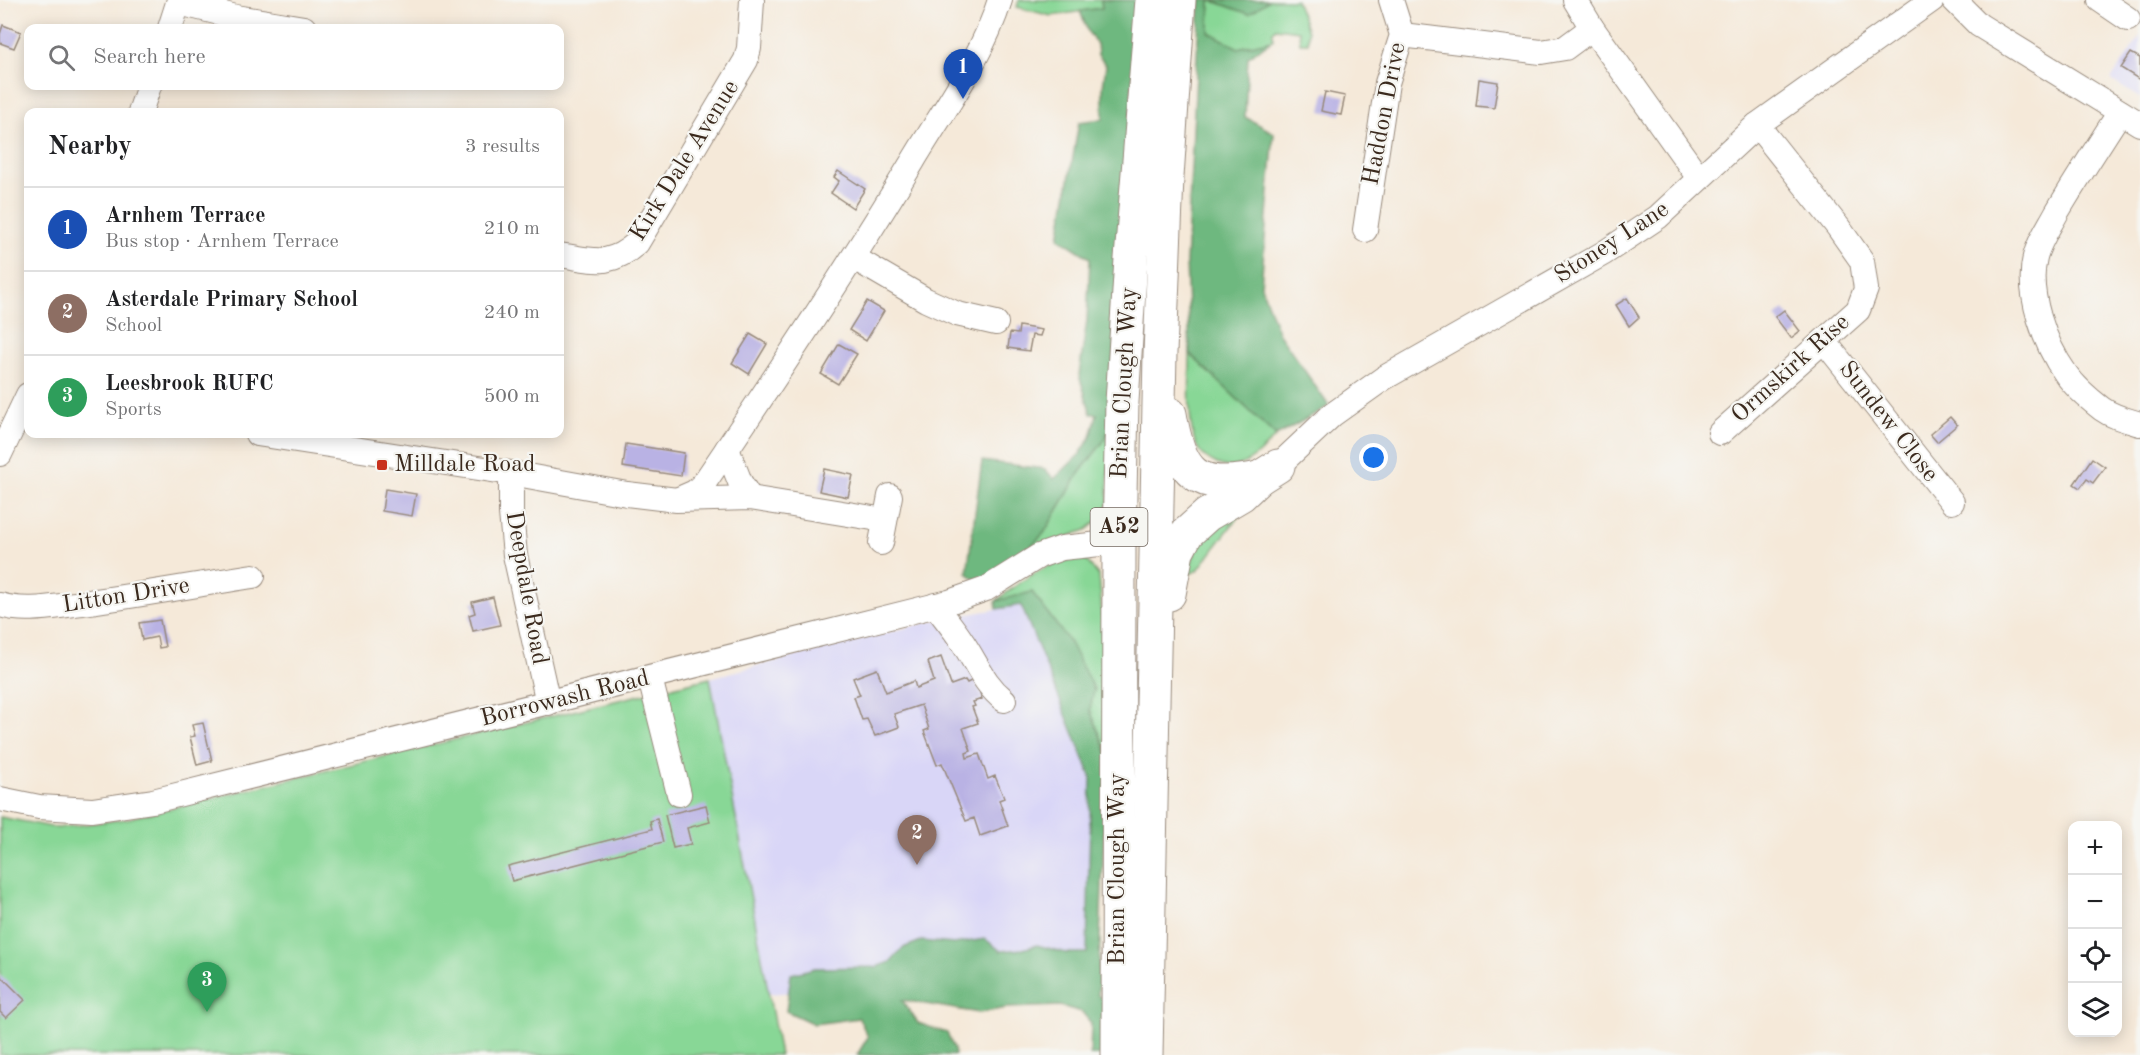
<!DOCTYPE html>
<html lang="en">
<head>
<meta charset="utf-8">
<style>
  body { margin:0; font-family:"Old Standard TT",serif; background:#f6f6f6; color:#202124 }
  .controls { position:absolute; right:18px; bottom:18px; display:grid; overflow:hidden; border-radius:12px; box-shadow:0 3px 15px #0003 }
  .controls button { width:54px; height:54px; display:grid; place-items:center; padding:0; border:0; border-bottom:2px solid #e0e0e0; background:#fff; color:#202124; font:30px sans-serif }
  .you { position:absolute; left:1374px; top:458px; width:21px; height:21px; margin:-15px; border:4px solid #fff; border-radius:50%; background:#1a73e8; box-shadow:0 0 0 9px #1a73e833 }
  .badge { display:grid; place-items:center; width:39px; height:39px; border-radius:50%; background:#c8321e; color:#fff; font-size:20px; font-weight:700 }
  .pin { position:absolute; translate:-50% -50px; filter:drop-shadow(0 2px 3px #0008) }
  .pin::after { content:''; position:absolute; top:32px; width:21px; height:18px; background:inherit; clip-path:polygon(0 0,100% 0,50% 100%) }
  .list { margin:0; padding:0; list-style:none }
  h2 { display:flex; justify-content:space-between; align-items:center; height:78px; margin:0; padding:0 24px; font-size:26px }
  h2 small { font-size:20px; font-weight:400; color:#757577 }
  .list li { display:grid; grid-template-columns:39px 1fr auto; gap:18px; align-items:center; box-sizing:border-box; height:84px; padding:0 24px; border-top:2px solid #e0e0e0 }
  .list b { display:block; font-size:22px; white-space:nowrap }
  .list p { margin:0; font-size:20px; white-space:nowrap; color:#757577 }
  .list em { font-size:20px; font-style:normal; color:#757577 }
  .icon { flex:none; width:33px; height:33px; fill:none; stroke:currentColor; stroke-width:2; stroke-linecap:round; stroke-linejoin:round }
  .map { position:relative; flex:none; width:2140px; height:1055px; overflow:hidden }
  .search { position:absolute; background:#fff; box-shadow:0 3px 15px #0003; left:24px; top:24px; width:540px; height:66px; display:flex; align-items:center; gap:15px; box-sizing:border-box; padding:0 21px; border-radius:12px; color:#757577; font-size:22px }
  .panel { position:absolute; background:#fff; box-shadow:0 3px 15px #0003; left:24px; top:108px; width:540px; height:330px; border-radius:12px }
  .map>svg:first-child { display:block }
  .built { fill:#d9d6f7 }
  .green { fill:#88d796; stroke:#62805a; stroke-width:1.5 }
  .forest { fill:#6eb87f; stroke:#54714e; stroke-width:1.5 }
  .building { fill:#b9b2e4 }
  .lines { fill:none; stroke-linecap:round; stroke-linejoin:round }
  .minor-casing { stroke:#988a7c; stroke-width:26 }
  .highway-casing { stroke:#988a7c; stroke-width:35 }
  .minor { stroke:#fff; stroke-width:24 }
  .highway { stroke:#fff; stroke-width:33 }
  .poi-dot { fill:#c8321e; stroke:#f6f6f2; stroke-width:2 }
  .labels { text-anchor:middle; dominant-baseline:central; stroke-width:4.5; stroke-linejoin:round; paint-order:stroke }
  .shield { fill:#f6f6f2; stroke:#73675e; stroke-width:1.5 }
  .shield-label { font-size:22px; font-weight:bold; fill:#3b2a1e }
  .street-label { font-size:24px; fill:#3b2a1e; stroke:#f6f6f2 }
  .poi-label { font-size:24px; fill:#3b2a1e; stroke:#f6f6f2; text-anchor:start }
</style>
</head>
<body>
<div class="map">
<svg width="2140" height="1055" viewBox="0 0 2140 1055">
  <rect width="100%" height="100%" fill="#f6f6f2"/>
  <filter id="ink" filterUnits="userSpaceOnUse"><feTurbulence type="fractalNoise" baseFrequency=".0167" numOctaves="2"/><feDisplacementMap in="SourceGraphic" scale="12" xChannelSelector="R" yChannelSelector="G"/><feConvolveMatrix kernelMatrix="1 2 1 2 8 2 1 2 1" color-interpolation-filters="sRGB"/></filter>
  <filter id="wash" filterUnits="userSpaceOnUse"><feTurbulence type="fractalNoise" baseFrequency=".008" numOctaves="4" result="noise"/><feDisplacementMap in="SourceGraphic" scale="24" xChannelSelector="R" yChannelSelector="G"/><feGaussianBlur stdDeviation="1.35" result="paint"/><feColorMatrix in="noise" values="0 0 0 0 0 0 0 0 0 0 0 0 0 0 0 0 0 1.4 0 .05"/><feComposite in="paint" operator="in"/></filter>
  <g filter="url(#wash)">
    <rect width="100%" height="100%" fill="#f5e9d9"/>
    <g class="built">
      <path d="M 2140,36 L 2140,98 L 2111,80 Z"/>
      <path d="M 1021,605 L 1091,776 L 1087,970 L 768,994 L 710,678 L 941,619 Z"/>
    </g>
    <g class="green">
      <path d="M 1019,0 L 1101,0 L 1102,8 L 1051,16 L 1017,7 Z"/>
      <path d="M 1210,0 L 1249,14 L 1269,0 L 1296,0 L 1308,31 L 1308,43 L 1300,43 L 1299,31 L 1276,28 L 1273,31 L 1273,40 L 1238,48 L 1208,32 Z"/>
      <path d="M 1190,354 L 1276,436 C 1266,446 1254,460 1240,465 C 1233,468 1224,467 1217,464 C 1211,461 1203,457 1199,450 C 1186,431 1190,378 1190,354 Z"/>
      <path d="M 1109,430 L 1108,503 L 1101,518 L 1086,530 L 1025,552 L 1044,533 L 1080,472 L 1103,442 Z"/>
      <path d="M 1241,513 L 1198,570 L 1186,576 L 1199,542 L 1207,532 Z"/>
      <path d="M 1077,558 L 1086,560 L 1099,576 L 1101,598 L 1107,752 L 1090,710 L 1094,689 L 1032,592 L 996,601 C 1020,582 1045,562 1077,558 Z"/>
      <path d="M 710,678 L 780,1055 L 0,1055 L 0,817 L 57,828 L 126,819 Z"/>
    </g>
    <g class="forest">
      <path d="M 1101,0 L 1138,0 L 1109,430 L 1103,442 L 1080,472 L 1044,533 L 1008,569 L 981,584 L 967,573 L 982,461 L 1045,469 L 1054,479 L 1080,454 L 1091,437 L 1097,414 L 1091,414 L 1079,375 L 1087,320 L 1090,258 L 1059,238 L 1079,122 L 1103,119 L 1103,87 L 1106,65 L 1098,55 L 1097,44 L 1088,32 L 1080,11 L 1102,8 Z"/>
      <path d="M 1200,0 L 1210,0 L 1209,32 L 1238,48 L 1273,40 L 1248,57 L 1245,117 L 1274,133 L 1261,286 L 1278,332 L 1329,406 L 1276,436 L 1190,354 L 1186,262 Z"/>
      <path d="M 1211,0 L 1269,0 L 1249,14 Z"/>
      <path d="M 1032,592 L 1070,643 L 1094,690 L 1090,710 L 1107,752 L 1098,995 L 1107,1004 L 1106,1055 L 1090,1055 L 1091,1023 L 1082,1012 L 1060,1006 L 1007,1008 L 979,1013 L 902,1000 L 918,1023 L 947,1033 L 954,1049 L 955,1055 L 857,1055 L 868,1037 L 859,1018 L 814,1024 L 786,1011 L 791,974 L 815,968 L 876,967 L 890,962 L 903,948 L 921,941 L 954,944 L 985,939 L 1001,951 L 1023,949 L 1037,945 L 1066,953 L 1087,953 L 1091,776 L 1021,605 L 997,609 L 996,601 Z"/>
    </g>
    <g id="blocks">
      <g class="building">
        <path d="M 3,25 L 21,32 L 14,48 L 0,43 L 0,34 Z"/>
        <path d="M 2131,53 L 2140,58 L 2140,80 L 2121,68 Z"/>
        <path d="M 1479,79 L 1498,82 L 1494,108 L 1476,106 Z"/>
        <path d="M 1325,92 L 1345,96 L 1341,115 L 1321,111 Z"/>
        <path d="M 838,171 L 865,189 L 853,208 L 831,193 L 839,181 L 834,177 Z"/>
        <path d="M 1627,298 L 1639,317 L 1629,326 L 1616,305 Z"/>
        <path d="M 867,301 L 884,311 L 866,341 L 849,330 Z"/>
        <path d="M 1784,310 L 1800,331 L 1791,338 L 1775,317 Z"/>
        <path d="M 1019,326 L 1042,330 L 1040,336 L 1032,335 L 1029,351 L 1008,348 L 1010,333 L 1018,334 Z"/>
        <path d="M 750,334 L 767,344 L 749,374 L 732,363 Z"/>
        <path d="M 839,344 L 857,354 L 838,384 L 821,374 Z"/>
        <path d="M 1950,417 L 1957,425 L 1937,442 L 1930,434 Z"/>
        <path d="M 626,444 L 684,453 L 681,476 L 623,467 Z"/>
        <path d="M 2092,458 L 2105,467 L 2093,483 L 2087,479 L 2080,488 L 2074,484 Z"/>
        <path d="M 824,469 L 853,475 L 848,497 L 819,491 Z"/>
        <path d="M 385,489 L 416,494 L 412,516 L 382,511 Z"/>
        <path d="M 493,597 L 500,625 L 473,631 L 469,615 L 475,613 L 472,602 Z"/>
        <path d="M 160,620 L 165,647 L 159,648 L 157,637 L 142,640 L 139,623 Z"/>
        <path d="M 941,657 L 951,685 L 965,680 L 967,683 L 975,679 L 982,699 L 973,702 L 975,706 L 972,707 L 978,723 L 963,728 L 971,751 L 966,753 L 967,758 L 979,754 L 988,779 L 995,776 L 1004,798 L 999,800 L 1008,826 L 980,836 L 974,818 L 966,821 L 942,763 L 937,765 L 924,731 L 929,729 L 921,705 L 894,714 L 899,727 L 875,736 L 867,719 L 862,720 L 854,697 L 860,695 L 853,678 L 877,669 L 886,692 L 914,681 L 916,688 L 934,681 L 928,662 Z"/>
        <path d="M 203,723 L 212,761 L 197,765 L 190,737 L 195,736 L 192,725 Z"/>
        <path d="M 706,805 L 710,822 L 687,828 L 691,844 L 673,848 L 665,815 Z"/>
        <path d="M 657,819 L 663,842 L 512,881 L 508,866 L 652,829 L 650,821 Z"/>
        <path d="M 0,975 L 25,1000 L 6,1018 L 0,1012 Z"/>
      </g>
    </g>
  </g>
  <g filter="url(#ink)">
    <use href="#blocks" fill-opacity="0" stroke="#988a7c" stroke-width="1.5"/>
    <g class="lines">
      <g class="minor-casing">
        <g id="minor">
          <path d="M 1575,0 L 1592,28 L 1699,178"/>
          <path d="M 1954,0 L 1979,25 L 2140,124"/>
          <path d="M 2100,0 L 2128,19"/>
          <path d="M 179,3 L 236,17 L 304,28"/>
          <path d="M 170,28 L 179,0"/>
          <path d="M 1402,35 L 1541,52 L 1565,48 L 1592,28"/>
          <path d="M 140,112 L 149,86"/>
          <path d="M 2120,112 C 2099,145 2077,178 2057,212 C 2049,227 2039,241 2035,257 C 2026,293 2045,345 2066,374 C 2075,387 2089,399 2102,409 C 2113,417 2127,420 2140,424"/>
          <path d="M 1365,230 L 1387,83 L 1402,35 L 1391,0"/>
          <path d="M 560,255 C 593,260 609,268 637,243 L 746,60 L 749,48 L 752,0"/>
          <path d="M 854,258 L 926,300 L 957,314 L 996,323"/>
          <path d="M 1824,341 L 1952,502"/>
          <path d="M 1720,433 L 1858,310 L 1866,289 L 1862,261 L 1838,227 L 1757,125"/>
          <path d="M 257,434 L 511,473 L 627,494 L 677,500 L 750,498 L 885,520"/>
          <path d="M 727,449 L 740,482 L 750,498"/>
          <path d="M 0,454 L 28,395"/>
          <path d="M 1278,466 L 1332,415 L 1384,378 L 1604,253 L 1658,217 L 1757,125 L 1932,0"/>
          <path d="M 511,473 L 511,513 L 515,555 L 548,703"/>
          <path d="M 679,499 L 695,492 L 704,483 C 776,377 847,270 913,161 C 944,109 982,58 1000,0"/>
          <path d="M 881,543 L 890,496"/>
          <path d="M 0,605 C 27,613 55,606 83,603 C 140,595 196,585 253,576"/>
          <path d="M 935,605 C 944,617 955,630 963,643 C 977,664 984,684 1004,700"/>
          <path d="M 650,678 L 679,794"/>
          <path d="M 0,799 L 39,807 L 92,810 L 153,801 L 949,602 L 986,589 L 1039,556 L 1062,548 L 1119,542"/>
        </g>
      </g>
      <g class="highway-casing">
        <g id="highway">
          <path d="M 1170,414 C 1180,475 1196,491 1259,478"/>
          <path d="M 1169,594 L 1177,552 L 1187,533 L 1207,515 L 1241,495 L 1259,478 L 1278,466"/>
          <path d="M 1118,1055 L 1119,542 L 1122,402 L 1131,259 L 1152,0"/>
          <path d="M 1146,1055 L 1160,353 L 1167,177 L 1179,0"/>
        </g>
      </g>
      <use href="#minor" class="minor"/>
      <use href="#highway" class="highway"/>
    </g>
  </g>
  <rect class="poi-dot" x="376" y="459" width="12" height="12" rx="3"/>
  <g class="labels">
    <rect class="shield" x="1090.5" y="508" width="57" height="38" rx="4.5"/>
    <g class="shield-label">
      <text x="1119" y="527">A52</text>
    </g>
    <g class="street-label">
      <text transform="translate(1385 114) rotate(-79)">Haddon Drive</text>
      <text transform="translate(685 161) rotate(-58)">Kirk Dale Avenue</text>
      <text transform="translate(1612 243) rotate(-33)">Stoney Lane</text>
      <text transform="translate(1791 369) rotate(-42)">Ormskirk Rise</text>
      <text transform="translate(1125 383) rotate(-87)">Brian Clough Way</text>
      <text transform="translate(1888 422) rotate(52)">Sundew Close</text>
      <text transform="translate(526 588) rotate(80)">Deepdale Road</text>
      <text transform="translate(126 596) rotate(-9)">Litton Drive</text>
      <text transform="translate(565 699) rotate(-14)">Borrowash Road</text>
      <text transform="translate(1118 869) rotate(-90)">Brian Clough Way</text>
    </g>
    <g class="poi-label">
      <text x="394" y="465">Milldale Road</text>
    </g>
  </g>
</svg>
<div class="controls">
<button>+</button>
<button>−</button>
<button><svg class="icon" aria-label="locate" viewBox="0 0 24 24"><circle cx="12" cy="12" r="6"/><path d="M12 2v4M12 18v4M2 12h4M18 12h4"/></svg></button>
<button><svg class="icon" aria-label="layers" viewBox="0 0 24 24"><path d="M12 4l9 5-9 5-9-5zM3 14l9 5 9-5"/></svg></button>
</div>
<div class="you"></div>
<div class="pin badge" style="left:963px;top:99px;background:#1a4fb4">1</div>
<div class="pin badge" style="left:917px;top:865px;background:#8d6e63">2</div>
<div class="pin badge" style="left:207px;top:1012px;background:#2e9e5b">3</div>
<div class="search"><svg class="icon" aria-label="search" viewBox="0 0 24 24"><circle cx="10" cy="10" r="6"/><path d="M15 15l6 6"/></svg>Search here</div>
<section class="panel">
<h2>Nearby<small>3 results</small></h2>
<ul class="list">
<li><span class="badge" style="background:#1a4fb4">1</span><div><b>Arnhem Terrace</b><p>Bus stop · Arnhem Terrace</p></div><em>210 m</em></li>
<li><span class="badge" style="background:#8d6e63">2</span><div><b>Asterdale Primary School</b><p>School</p></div><em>240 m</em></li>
<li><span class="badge" style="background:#2e9e5b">3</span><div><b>Leesbrook RUFC</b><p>Sports</p></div><em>500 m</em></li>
</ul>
</section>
</div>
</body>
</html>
